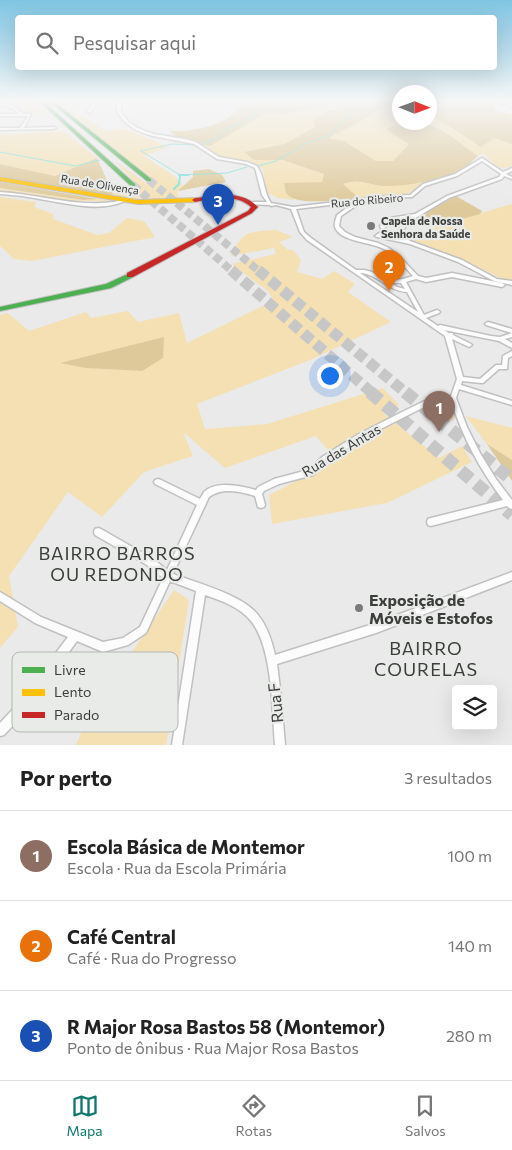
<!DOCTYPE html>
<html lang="pt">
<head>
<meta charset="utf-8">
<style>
  body { margin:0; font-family:Commissioner,sans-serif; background:#f2f2f2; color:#222 }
  .controls { position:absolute; right:15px; bottom:15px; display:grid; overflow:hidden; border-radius:5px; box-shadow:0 5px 20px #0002 }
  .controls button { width:45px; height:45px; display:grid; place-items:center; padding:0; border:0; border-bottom:1px solid #e0e0e0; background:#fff; color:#222; font:25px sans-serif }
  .compass { position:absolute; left:392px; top:85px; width:45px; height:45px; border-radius:50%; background:#fff; box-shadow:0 5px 20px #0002; rotate:91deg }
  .you { position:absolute; left:329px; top:375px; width:18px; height:18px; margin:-12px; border:4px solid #fff; border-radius:50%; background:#1a73e8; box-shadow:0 0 0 8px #1a73e833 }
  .badge { display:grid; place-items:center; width:32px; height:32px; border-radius:50%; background:#0f766e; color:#fff; font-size:16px; font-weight:700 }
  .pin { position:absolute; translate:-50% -41px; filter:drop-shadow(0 1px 2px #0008) }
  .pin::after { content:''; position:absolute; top:26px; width:18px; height:15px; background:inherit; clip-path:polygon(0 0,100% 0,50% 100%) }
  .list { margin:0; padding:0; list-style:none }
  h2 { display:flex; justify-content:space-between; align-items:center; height:65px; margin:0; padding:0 20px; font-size:21px }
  h2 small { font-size:16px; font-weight:400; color:#767676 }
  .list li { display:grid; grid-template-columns:32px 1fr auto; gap:15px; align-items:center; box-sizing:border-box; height:90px; padding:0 20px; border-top:1px solid #e0e0e0 }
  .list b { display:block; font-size:19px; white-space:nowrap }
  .list p { margin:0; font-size:16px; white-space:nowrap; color:#767676 }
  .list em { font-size:16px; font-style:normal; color:#767676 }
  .icon { flex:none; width:28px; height:28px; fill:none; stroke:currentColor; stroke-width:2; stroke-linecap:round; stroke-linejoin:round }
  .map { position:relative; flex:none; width:512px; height:745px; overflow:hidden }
  .search { position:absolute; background:#fff; box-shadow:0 5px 20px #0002; left:15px; right:15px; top:15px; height:55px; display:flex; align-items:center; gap:12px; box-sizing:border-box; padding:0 18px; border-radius:5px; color:#767676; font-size:19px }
  .sheet { height:335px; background:#fff }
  nav { display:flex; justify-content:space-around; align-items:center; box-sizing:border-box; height:70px; border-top:1px solid #e0e0e0; background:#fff; font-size:14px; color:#767676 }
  nav a { display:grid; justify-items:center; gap:2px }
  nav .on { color:#0f766e }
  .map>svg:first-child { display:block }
  .green { fill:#f4e0b3; fill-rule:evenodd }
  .forest { fill:#dec99a }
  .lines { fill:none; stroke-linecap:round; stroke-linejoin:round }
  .stream-far1 { stroke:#82dedb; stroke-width:1 }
  .stream { stroke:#82dedb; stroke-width:2 }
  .highway-tunnel-far2 { stroke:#c7c7c7; stroke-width:8; stroke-dasharray:8 4; stroke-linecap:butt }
  .highway-tunnel-far1 { stroke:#c7c7c7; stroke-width:11; stroke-dasharray:11 5; stroke-linecap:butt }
  .highway-tunnel { stroke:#c7c7c7; stroke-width:13; stroke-dasharray:13 7; stroke-linecap:butt }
  .street-casing { stroke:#c0c0c0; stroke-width:3 }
  .fast-casing { stroke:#c0c0c0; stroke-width:2 }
  .slow-casing { stroke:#c0c0c0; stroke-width:2 }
  .jam-casing { stroke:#c0c0c0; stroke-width:2 }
  .street { fill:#fcfcfc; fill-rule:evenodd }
  .fast { fill:#4caf50; fill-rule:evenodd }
  .slow { fill:#ffc107; fill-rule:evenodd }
  .jam { fill:#c62828; fill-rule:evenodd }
  .poi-dot { fill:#797a79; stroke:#e9ebe9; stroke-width:2 }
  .labels { text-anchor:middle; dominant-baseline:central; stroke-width:4.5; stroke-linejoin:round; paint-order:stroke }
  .far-street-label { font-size:11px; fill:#3c3d3c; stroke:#e9ebe9 }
  .far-poi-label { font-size:11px; font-weight:bold; fill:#3c3d3c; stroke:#e9ebe9; text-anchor:start }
  .street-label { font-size:14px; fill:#3c3d3c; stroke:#e9ebe9 }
  .near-poi-label { font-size:16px; font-weight:bold; fill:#3c3d3c; stroke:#e9ebe9; text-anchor:start }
  .near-street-label { font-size:16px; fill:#3c3d3c; stroke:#e9ebe9 }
  .near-neighbourhood-label { font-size:18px; letter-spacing:1px; fill:#3c3d3c; stroke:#e9ebe9 }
  .key { fill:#e9ebe9; stroke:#b5b7b5; stroke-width:1 }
  .key-label { font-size:14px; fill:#3c3d3c }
</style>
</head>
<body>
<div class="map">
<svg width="512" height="745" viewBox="0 0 512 745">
  <rect width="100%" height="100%" fill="#eaeaea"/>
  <g class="green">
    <path d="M 12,101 L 35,101 L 48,113 L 27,114 L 5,103 Z"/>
    <path d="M 56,101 L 63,101 L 65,106 L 107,131 L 125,129 L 169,147 L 144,156 L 174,176 L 184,186 L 177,192 L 179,198 L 159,200 L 105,196 L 138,186 L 114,160 L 146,183 L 154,181 Z"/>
    <path d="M 340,101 L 345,101 L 347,107 L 323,114 L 315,127 L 284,144 L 244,152 L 254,160 L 283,160 L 324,174 L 323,182 L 287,194 L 295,200 L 278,198 L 266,192 L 263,169 L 251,162 L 218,156 L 205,145 L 210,146 L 267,113 L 287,114 Z"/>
    <path d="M 392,101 L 399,101 L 401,123 L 386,129 L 409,144 L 393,161 L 376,161 L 344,141 L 328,138 L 358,123 Z"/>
    <path d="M 430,114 L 481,146 L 494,138 L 512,144 L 512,166 C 498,172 492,162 483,153 L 478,156 L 430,122 Z"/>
    <path d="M 63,131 L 97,158 L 55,176 L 0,164 L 0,135 Z"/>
    <path d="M 443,177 L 425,183 L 405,195 L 359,198 L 343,184 C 365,178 366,185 385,186 C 404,187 424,180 443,177 Z"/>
    <path d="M 0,188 L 83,200 L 96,198 L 113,201 L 75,201 L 0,192 Z"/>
    <path d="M 0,197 L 36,202 L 34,207 L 53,214 L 53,219 L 97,235 L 109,233 L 127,218 L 144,221 L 155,237 L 32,261 L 14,259 L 0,246 Z"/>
    <path d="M 512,204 L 512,280 L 502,279 L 464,260 L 408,239 L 408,235 L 437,240 L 433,218 L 458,220 Z"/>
    <path d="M 276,230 L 293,237 L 279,242 L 288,250 L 293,250 L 301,260 L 297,272 L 322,279 L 334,271 L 355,284 L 348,292 L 391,322 L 310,360 L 197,404 L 205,429 L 267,424 L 383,388 L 399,405 L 384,414 L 439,458 L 462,446 L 472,462 L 387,503 L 272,524 L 269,495 L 337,460 L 316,436 L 225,468 L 183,432 L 193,456 L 144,472 L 102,517 L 68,492 L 9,576 L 18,627 L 0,648 L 0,315 L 8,313 L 29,331 L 86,312 L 91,318 L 128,311 L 138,322 L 179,313 L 187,343 L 273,301 L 269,292 L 232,264 L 276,254 L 274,248 L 231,256 C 242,230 250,232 276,230 ZM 164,338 L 142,371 L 85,368 L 61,363 Z"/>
    <path d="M 440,404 L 450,406 L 455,418 L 445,423 L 430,409 Z"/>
    <path d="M 466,416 L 512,428 L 512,460 L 487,444 Z"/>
    <path d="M 174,590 L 189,600 L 166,745 L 76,745 L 105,676 L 130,655 Z"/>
  </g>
  <g class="forest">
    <path d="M 250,101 L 340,101 L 287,114 L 267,113 L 210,146 C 197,143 178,142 170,131 C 190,132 211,128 228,118 C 236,112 239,106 250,101 Z"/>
    <path d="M 345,101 L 392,101 L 358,123 L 328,138 L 344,141 L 376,161 L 393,161 L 409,144 L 386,129 C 427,110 445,133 478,156 C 474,159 471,163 467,166 C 449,179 405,187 384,186 C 368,185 361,178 343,184 L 359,198 C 344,199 296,207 287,194 C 285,192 285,186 284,183 L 322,182 L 324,174 L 283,160 L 254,160 L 244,152 L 284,144 L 315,127 L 314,121 L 323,113 L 347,107 Z"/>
    <path d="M 430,101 L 491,101 L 498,103 L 493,110 L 512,115 L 512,144 L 494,138 L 481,147 L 430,114 Z"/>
    <path d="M 97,158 L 113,194 L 105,196 L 0,176 L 0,164 L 55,176 Z"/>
    <path d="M 209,169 L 222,175 L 226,182 L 178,191 L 193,177 L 193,171 Z"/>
    <path d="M 0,182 L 97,199 L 83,200 L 0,188 Z"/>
    <path d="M 456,196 L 482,211 L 480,214 L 458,220 L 424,218 L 427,212 Z"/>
    <path d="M 164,337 L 163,358 L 142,371 L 85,368 L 60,363 Z"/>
    <path d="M 487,444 L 512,460 L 512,481 Z"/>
  </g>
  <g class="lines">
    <g class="stream-far1">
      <path d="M 202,144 L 218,138 L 224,130 L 239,124 L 278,101"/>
      <path d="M 141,151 L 180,175 L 227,173 L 247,167"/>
      <path d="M 141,151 L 172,144 L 195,145"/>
      <path d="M 0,152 L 75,166 L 100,160"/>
      <path d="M 258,166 L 276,161 L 305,144 L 330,134 L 350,115"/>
    </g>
    <g class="stream">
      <path d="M 179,175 L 188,175"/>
      <path d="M 174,189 L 179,184 L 180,175"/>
    </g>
    <g class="highway-tunnel-far2">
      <path d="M 149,180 L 259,271"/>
      <path d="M 133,185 L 232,271"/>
    </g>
    <g class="highway-tunnel-far1">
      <path d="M 231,270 L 372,393"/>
      <path d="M 258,270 L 406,393"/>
    </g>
    <g class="highway-tunnel">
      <path d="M 370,392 L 512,515"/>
      <path d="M 405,392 L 512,480"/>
    </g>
    <g class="street-casing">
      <g id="street">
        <path d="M 108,101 L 113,101 L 95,105 L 90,113 L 87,112 L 93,103 Z"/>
        <path d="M 117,101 L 121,101 L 121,112 L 128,121 L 136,127 L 145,131 L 154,134 L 185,139 L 196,142 L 219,157 L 247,162 L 257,166 C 265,177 263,191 271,203 L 293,207 L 386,196 L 410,195 L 423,184 L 455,174 L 482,158 L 503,172 L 512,168 L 512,171 L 506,174 L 512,177 L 512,179 L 504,176 L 502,179 L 449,198 L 407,223 L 402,233 L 410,241 L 462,260 L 497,279 L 512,281 L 512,285 L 494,281 L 458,262 L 410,244 L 377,237 L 375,236 L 382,231 L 380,226 L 384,219 L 415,214 L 447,196 L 499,177 L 501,174 L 482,161 L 457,176 L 425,186 L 412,197 L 386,198 L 360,201 L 360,203 L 341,216 L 339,226 L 345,232 L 355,237 L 378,243 L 389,248 L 402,259 L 418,276 L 426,278 L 452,273 L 502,283 L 505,285 L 502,287 L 452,277 L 426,282 L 416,279 L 406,282 L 424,315 L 437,310 L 439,311 L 440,312 L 439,313 L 426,318 L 438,326 L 440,325 L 491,336 L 500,337 L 512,333 L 512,337 L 505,339 L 512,343 L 512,348 L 499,341 L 444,330 L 449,333 L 453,333 L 453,335 L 471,344 L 472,345 L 469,347 L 467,346 L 452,339 L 463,377 L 480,379 L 496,365 L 502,365 L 503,356 L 512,351 L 512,356 L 508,358 L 507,369 L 499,369 L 483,383 L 481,383 L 462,381 L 461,385 L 512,401 L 512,405 L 459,389 L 456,398 L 467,427 L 480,453 L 496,479 L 512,500 L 512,509 L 509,508 L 507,506 L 431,526 L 428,525 L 427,522 L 428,519 L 431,518 L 503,500 C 480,470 462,436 451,400 L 438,400 L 361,439 L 328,461 L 313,475 L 279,484 L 264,491 L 262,494 L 265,505 L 264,507 L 261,508 L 258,507 L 255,496 L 252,495 C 237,491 222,488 209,497 L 173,574 C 197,583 243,595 258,615 C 267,626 272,641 275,655 L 376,623 L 512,572 L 512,580 L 376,633 L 277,664 L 281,697 L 285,745 L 275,745 C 272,711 273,648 251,621 C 240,607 220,600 205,595 L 182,745 L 172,745 L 196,591 L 170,581 L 146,633 L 128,645 L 103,652 L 77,641 L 22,716 L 4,735 L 0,736 L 0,723 L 14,708 L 68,637 L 35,623 L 0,601 L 0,592 L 41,617 L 103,642 L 123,638 L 140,627 L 163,578 L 147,565 L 95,535 L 94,532 L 95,529 L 98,528 L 101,529 L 153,559 L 167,570 L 197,505 L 155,484 L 154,482 L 155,480 L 158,479 L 161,480 L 200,499 C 201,497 203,494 204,492 C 216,480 242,486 256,490 L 258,487 L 274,479 L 308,470 L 322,457 L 357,435 L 406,410 L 435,396 L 451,396 L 457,379 L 445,336 L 307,240 L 300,232 L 291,209 L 276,205 L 271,206 L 269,205 L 251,204 L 251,203 L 253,202 L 267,202 L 262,195 L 255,168 L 246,164 L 217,159 L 194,144 L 153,136 L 143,133 L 134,129 L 125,122 L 117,112 ZM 355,202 L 337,215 C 336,219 334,223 335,227 C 340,242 372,242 384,249 C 396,256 404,266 413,276 L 403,279 L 386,281 L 372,272 L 364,270 L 356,270 L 311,238 L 304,232 L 296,209 ZM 409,218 L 403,221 L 398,233 L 405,240 L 381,235 L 387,231 L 384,226 L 388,221 ZM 360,273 C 378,274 388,291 407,292 L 418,312 ZM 391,283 L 401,283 L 405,289 L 397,287 Z"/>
        <path d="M 495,101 L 499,101 L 512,105 L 512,107 Z"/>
        <path d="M 0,103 L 14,106 L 23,114 L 31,114 L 24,128 L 54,127 L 56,128 L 54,129 L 0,130 L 0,128 L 20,128 L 28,116 L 0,116 L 0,114 L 19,114 L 12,108 L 0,105 Z"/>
        <path d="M 0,192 C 41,194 82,210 123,200 L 125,201 C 98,214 57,201 28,197 C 18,195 9,195 0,194 Z"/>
        <path d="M 488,322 L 512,329 L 512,333 L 486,325 L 485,324 L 486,323 Z"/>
      </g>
    </g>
    <g class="fast-casing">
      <g id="fast">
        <path d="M 39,101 L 43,101 L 135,184 L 135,186 L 131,186 Z"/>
        <path d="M 49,101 L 53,101 L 151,179 L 151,181 L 147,181 Z"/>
        <path d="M 130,273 L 133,273 L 133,277 L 111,288 L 0,311 L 0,307 L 106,284 Z"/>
      </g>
    </g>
    <g class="slow-casing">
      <path id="slow" d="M 0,177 L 138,200 L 195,198 L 198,200 L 195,202 L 138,204 L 0,181 Z"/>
    </g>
    <g class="jam-casing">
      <path id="jam" d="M 227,195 C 239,195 249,198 258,207 L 252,213 L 133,277 L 127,277 L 127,273 L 248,211 L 251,207 C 235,193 214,199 195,202 L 192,200 L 195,198 Z"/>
    </g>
    <use href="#street" class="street"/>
    <use href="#fast" class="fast"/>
    <use href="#slow" class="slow"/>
    <use href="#jam" class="jam"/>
  </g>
  <linearGradient id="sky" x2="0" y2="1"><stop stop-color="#7fc5e3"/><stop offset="0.49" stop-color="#f6f6f6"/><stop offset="1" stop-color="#f6f6f6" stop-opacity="0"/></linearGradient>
  <rect width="512" height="205" fill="url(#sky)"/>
  <g class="poi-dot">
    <circle cx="371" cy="226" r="5"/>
    <circle cx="359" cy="608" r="5"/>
  </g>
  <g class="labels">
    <g class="far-street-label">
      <text transform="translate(100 184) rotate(9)">Rua de Olivença</text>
      <text transform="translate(367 200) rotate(-5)">Rua do Ribeiro</text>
    </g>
    <g class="far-poi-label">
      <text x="381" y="220">Capela de Nossa<tspan x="381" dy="13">Senhora da Saúde</tspan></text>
    </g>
    <g class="street-label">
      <text transform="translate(341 450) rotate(-31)">Rua das Antas</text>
    </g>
    <g class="near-poi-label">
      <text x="369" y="599">Exposição de<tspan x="369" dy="18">Móveis e Estofos</tspan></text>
    </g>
    <g class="near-street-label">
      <text transform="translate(275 703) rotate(-96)">Rua F</text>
    </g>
    <g class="near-neighbourhood-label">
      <text x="117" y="553">BAIRRO BARROS<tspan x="117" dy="21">OU REDONDO</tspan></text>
      <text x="426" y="648">BAIRRO<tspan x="426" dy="21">COURELAS</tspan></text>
    </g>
  </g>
  <rect x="12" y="652" width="166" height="80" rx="8" class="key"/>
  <rect x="22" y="667" width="23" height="6" fill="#4caf50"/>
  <rect x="22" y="689" width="23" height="7" fill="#ffc107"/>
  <rect x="22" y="712" width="23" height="6" fill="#c62828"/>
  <g class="key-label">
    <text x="54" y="675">Livre</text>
    <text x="54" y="697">Lento</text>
    <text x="54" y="720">Parado</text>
  </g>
</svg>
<div class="controls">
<button><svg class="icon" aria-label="layers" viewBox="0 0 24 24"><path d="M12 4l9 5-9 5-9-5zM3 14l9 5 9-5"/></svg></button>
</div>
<svg class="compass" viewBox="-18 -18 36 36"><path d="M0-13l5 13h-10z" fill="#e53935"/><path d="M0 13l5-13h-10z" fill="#767676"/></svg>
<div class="you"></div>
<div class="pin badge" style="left:439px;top:432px;background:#8d6e63">1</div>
<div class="pin badge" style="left:389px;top:291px;background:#e8710a">2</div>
<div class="pin badge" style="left:218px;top:225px;background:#1a4fb4">3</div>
<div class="search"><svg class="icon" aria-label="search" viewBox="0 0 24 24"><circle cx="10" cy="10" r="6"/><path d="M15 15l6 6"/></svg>Pesquisar aqui</div>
</div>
<section class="sheet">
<h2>Por perto<small>3 resultados</small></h2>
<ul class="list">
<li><span class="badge" style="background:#8d6e63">1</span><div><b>Escola Básica de Montemor</b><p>Escola · Rua da Escola Primária</p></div><em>100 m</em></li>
<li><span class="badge" style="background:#e8710a">2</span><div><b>Café Central</b><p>Café · Rua do Progresso</p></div><em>140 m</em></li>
<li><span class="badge" style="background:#1a4fb4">3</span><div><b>R Major Rosa Bastos 58 (Montemor)</b><p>Ponto de ônibus · Rua Major Rosa Bastos</p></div><em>280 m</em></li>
</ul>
</section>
<nav>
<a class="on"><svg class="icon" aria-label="map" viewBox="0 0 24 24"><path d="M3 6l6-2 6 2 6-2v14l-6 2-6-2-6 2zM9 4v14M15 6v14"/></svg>Mapa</a>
<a><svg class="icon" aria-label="directions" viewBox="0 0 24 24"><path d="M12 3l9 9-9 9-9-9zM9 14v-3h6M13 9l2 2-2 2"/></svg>Rotas</a>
<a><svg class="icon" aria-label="saved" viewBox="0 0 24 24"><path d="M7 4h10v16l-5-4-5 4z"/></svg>Salvos</a>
</nav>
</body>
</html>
